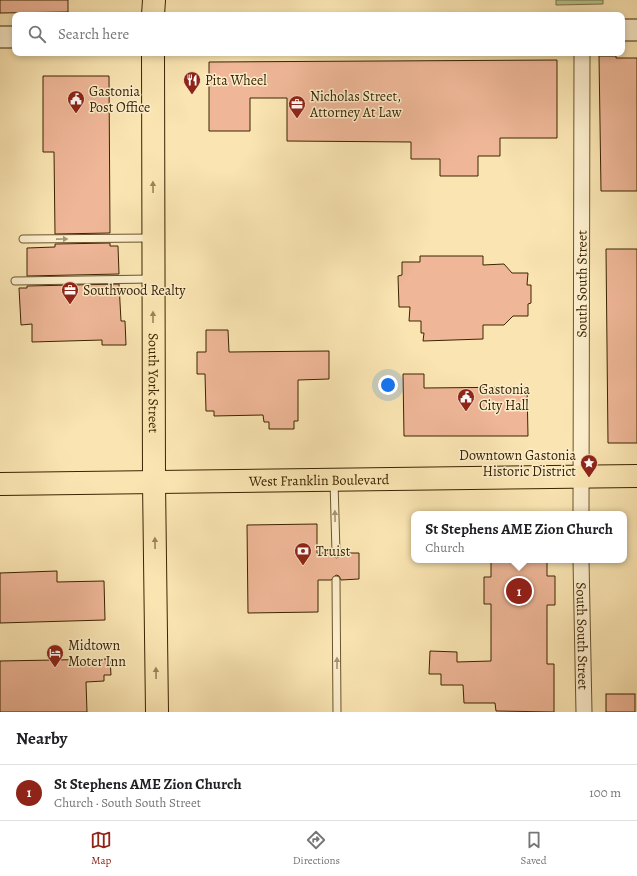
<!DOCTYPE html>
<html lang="en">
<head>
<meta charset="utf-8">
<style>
  body { margin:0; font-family:Alegreya,serif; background:#f2f2f2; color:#202124 }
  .you { position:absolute; left:388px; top:385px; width:14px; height:14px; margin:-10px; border:3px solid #fff; border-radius:50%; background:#1a73e8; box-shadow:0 0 0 6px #1a73e833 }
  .badge { display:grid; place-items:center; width:26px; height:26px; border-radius:50%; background:#8f2418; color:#fff; font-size:13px; font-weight:700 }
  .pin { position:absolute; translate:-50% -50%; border:2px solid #fff; box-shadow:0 1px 4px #0006 }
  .popup { position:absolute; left:411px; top:511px; width:216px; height:52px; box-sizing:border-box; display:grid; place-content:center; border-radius:8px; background:#fff; filter:drop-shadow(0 1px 3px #0005); font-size:13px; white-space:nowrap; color:#757577 }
  .popup b { font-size:15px; color:#202124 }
  .popup::after { content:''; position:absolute; left:50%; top:100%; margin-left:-8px; border:8px solid transparent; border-top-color:#fff }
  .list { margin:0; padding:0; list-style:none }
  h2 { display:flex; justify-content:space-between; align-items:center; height:52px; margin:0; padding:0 16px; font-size:17px }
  h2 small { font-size:13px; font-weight:400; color:#757577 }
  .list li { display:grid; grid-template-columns:26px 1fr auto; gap:12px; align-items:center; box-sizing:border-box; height:56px; padding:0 16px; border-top:1px solid #e0e0e0 }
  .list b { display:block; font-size:15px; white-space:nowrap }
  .list p { margin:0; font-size:13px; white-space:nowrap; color:#757577 }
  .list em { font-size:13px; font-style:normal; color:#757577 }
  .icon { flex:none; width:22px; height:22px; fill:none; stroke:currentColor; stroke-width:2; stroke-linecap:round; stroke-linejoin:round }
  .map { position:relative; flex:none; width:637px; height:712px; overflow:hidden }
  .search { position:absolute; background:#fff; box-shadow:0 2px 6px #0003; left:12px; right:12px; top:12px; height:44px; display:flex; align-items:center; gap:10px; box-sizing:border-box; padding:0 14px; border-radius:8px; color:#757577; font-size:15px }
  .sheet { height:108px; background:#fff }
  nav { display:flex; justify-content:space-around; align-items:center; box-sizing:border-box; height:56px; border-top:1px solid #e0e0e0; background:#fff; font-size:11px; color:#757577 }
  nav a { display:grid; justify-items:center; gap:2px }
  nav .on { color:#8f2418 }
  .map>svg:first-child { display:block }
  .green { fill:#b8c691; stroke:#797549 }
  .building { fill:#efb798; stroke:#3a2401 }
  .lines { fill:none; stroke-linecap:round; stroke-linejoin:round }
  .lane-casing { stroke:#6a542d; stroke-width:9 }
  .street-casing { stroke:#6a542d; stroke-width:17 }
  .secondary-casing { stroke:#3a2401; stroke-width:23 }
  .primary-casing { stroke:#3a2401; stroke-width:24 }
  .lane { stroke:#fceecd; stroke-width:7 }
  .street { stroke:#fceecd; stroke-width:15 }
  .secondary { stroke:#fceecd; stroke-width:21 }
  .primary { stroke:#fae5b2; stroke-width:22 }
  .oneway { fill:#9a845a }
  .oneway2 { fill:#a59371 }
  .labels { text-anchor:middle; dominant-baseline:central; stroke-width:3; stroke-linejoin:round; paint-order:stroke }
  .poi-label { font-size:14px; fill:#3a2401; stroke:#fceecd; text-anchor:start }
  .street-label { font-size:14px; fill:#3a2401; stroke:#fceecd }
</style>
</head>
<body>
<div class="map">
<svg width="637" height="712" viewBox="0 0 637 712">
  <rect width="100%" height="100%" fill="#fae5b2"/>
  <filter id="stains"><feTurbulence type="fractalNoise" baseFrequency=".005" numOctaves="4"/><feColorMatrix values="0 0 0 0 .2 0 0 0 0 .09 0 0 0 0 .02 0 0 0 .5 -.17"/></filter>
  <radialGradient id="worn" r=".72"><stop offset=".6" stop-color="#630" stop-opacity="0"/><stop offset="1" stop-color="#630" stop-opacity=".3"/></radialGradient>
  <path class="green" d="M 556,0 L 603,0 L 603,4 L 556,5 Z"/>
  <g class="building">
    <path d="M 0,0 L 68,0 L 68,12 L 0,13 Z"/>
    <path d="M 599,56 L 616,56 L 616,58 L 637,58 L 637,191 L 601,191 Z"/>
    <path d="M 557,60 L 557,138 L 500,138 L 500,156 L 478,156 L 478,176 L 440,176 L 440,159 L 411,159 L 411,142 L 287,141 L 287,98 L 250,98 L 250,131 L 209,131 L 209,62 Z"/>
    <path d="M 43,76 L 109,76 L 110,233 L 55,234 L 54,152 L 43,152 Z"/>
    <path d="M 110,243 L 110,246 L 118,246 L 119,274 L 27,276 L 27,248 L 55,247 L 55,244 Z"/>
    <path d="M 606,249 L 637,249 L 637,443 L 608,443 Z"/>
    <path d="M 420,256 L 483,256 L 483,265 L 504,264 L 512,273 L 528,273 L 527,285 L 531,285 L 531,303 L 528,304 L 528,316 L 513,316 L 504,325 L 483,325 L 483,339 L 423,341 L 424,333 L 421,333 L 421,321 L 409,321 L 410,307 L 399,307 L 398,276 L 402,275 L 402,262 L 420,262 Z"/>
    <path d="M 119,284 L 121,321 L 125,321 L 126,345 L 102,345 L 102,340 L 32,342 L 32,324 L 21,325 L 19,288 L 27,288 L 27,286 Z"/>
    <path d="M 206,330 L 228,330 L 229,352 L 329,351 L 329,379 L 298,380 L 298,421 L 294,421 L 294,429 L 269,429 L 269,422 L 264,422 L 263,415 L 214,416 L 214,411 L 206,411 L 205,374 L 197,374 L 197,352 L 206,352 Z"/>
    <path d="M 403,374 L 424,374 L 424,388 L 527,387 L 528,436 L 404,436 Z"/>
    <path d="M 317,524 L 317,553 L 331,553 L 336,558 L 339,557 L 341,553 L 359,553 L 359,579 L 341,580 L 339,576 L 336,575 L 331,580 L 318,580 L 318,612 L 248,613 L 247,525 Z"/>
    <path d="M 491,560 L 547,560 L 547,576 L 555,576 L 555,605 L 547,605 L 547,664 L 554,664 L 554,712 L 496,711 L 495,703 L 464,703 L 463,685 L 441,685 L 441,674 L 429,674 L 430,651 L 457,652 L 457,662 L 491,661 L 491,604 L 484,604 L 484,577 L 491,577 Z"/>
    <path d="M 57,571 L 57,582 L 104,581 L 105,620 L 0,623 L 0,573 Z"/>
    <path d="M 110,659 L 111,675 L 104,675 L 104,681 L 86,682 L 87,712 L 0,712 L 0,661 Z"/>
    <rect x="606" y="694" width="29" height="18"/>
  </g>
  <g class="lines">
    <g class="lane-casing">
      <g id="lane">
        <path d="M 23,239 L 151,238"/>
        <path d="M 15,281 L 151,279"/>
        <path d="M 334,481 L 336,553"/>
        <path d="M 336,580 L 337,712"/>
      </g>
    </g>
    <g class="street-casing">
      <g id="street">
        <path id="s1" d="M 581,514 L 582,53"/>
        <path id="s2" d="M 581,560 L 584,712"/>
      </g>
    </g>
    <g class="secondary-casing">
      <g id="secondary">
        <path d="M 622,30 L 637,30"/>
        <path d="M 0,37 L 15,37"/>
      </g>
    </g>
    <g class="primary-casing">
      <g id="primary">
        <path d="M 153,15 L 154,0"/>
        <path id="s3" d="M 153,53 L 154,482 L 157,712"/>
        <path id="s4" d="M 0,484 L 637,476"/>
      </g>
    </g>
    <use href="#lane" class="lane"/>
    <use href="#street" class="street"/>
    <use href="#secondary" class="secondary"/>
    <use href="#primary" class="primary"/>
  </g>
  <defs><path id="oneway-solid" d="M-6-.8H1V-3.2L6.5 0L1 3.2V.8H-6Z"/></defs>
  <g class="oneway">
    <use href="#oneway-solid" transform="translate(153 187) rotate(-91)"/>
    <use href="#oneway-solid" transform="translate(153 317) rotate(-90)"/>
    <use href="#oneway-solid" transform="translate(155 543) rotate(-91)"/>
    <use href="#oneway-solid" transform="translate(156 673) rotate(-91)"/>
  </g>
  <g class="oneway2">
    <use href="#oneway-solid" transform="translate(62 239) rotate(-1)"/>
    <use href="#oneway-solid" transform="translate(335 516) rotate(-91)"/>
    <use href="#oneway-solid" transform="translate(337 663) rotate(-90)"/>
  </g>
  <defs>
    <g id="restaurant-pin" transform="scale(0.9)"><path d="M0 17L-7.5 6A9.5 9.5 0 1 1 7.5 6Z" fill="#8f2418" stroke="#fceecd"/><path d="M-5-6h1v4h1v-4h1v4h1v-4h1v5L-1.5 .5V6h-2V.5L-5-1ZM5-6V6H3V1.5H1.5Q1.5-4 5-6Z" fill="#fff"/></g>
    <g id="civic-pin" transform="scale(0.9)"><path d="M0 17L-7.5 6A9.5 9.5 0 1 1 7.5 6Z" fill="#8f2418" stroke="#fceecd"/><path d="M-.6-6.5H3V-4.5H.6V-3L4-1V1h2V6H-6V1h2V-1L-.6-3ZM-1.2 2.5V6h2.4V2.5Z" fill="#fff"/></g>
    <g id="office-pin" transform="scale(0.9)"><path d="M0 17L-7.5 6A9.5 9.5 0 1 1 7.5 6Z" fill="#8f2418" stroke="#fceecd"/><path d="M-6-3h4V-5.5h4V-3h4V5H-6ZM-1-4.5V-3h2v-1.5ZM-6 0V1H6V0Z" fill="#fff"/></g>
    <g id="sight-pin" transform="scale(0.9)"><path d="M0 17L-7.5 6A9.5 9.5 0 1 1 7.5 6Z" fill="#8f2418" stroke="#fceecd"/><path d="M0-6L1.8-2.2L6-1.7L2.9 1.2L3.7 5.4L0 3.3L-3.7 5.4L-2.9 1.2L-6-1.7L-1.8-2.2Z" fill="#fff"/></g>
    <g id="bank-pin" transform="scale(0.9)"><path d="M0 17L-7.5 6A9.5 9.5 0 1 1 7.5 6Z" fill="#8f2418" stroke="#fceecd"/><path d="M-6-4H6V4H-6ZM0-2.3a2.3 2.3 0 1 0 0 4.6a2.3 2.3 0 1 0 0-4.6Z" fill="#fff"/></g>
    <g id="hotel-pin" transform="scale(0.9)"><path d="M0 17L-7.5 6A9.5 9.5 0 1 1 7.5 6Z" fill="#8f2418" stroke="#fceecd"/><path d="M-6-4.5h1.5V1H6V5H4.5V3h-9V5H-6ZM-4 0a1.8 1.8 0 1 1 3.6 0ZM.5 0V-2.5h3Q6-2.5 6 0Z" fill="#fff"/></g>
  </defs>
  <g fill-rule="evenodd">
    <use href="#restaurant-pin" x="192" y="80"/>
    <use href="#civic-pin" x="76" y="99"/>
    <use href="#office-pin" x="297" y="104"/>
    <use href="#office-pin" x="70" y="290"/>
    <use href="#civic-pin" x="466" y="397"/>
    <use href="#sight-pin" x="589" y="463"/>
    <use href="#bank-pin" x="303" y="551"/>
    <use href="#hotel-pin" x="55" y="653"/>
  </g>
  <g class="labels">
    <g class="poi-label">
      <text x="205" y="80">Pita Wheel</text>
      <text x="89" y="91">Gastonia<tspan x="89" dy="16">Post Office</tspan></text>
      <text x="310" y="96">Nicholas Street,<tspan x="310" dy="16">Attorney At Law</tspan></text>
      <text x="83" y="290">Southwood Realty</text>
      <text x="479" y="389">Gastonia<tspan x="479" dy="16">City Hall</tspan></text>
      <text x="576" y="455" text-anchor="end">Downtown Gastonia<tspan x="576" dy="16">Historic District</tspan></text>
      <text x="316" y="551">Truist</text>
      <text x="68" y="645">Midtown<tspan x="68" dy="16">Moter Inn</tspan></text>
    </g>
    <g class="street-label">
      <text stroke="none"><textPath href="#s1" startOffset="230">South South Street</textPath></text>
      <text stroke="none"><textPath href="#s3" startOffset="330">South York Street</textPath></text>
      <text stroke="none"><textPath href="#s4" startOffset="319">West Franklin Boulevard</textPath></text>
      <text stroke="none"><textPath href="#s2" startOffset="76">South South Street</textPath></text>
    </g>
  </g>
  <rect width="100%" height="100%" filter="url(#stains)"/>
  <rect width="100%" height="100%" fill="url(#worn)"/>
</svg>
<div class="you"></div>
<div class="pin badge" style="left:519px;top:591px">1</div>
<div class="popup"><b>St Stephens AME Zion Church</b>Church</div>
<div class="search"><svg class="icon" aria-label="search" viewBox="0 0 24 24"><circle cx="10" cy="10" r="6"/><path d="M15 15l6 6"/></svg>Search here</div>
</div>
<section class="sheet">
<h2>Nearby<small></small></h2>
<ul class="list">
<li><span class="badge">1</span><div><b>St Stephens AME Zion Church</b><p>Church · South South Street</p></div><em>100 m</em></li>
</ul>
</section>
<nav>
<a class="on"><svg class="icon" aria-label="map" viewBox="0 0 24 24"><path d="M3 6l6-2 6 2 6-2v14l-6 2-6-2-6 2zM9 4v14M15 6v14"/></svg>Map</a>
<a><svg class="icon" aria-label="directions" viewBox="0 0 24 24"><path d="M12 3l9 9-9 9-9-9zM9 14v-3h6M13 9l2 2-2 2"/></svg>Directions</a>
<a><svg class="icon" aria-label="saved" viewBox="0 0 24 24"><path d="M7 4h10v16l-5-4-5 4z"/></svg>Saved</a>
</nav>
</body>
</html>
